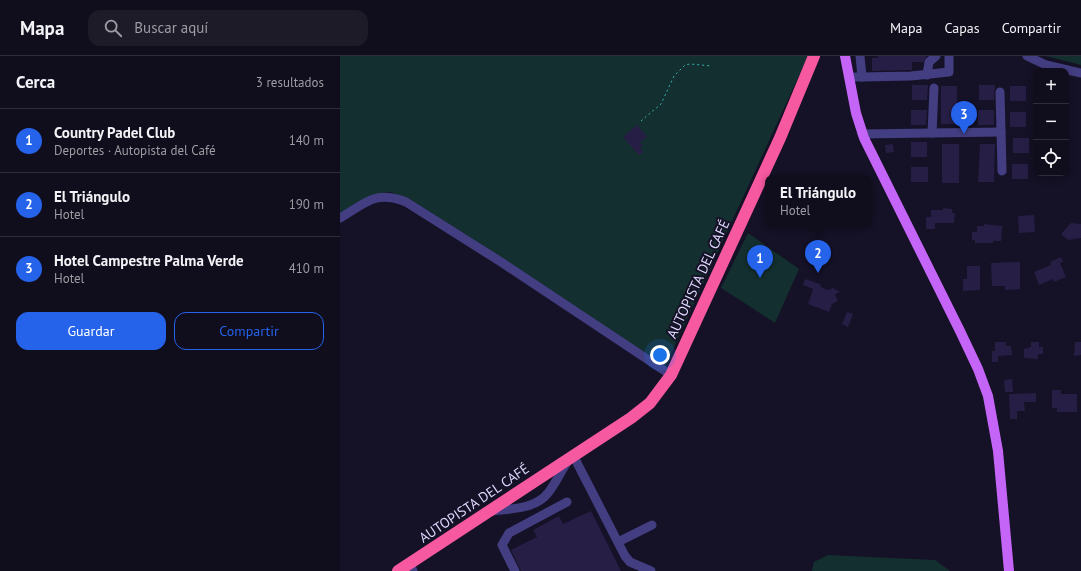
<!DOCTYPE html>
<html lang="es">
<head>
<meta charset="utf-8">
<style>
  body { margin:0; font-family:"PT Sans",sans-serif; background:#1e1b29; color:#f1f3f6 }
  .controls { position:absolute; right:12px; top:12px; display:grid; overflow:hidden; border-radius:8px; box-shadow:0 2px 10px #0003 }
  .controls button { width:36px; height:36px; display:grid; place-items:center; padding:0; border:0; border-bottom:1px solid #302d3b; background:#100d1c; color:#f1f3f6; font:20px sans-serif }
  .you { position:absolute; left:320px; top:299px; width:14px; height:14px; margin:-10px; border:3px solid #fff; border-radius:50%; background:#1a73e8; box-shadow:0 0 0 6px #1a73e833 }
  .badge { display:grid; place-items:center; width:26px; height:26px; border-radius:50%; background:#2563eb; color:#fff; font-size:13px; font-weight:700 }
  .pin { position:absolute; translate:-50% -33px; filter:drop-shadow(0 1px 2px #0008) }
  .pin::after { content:''; position:absolute; top:21px; width:14px; height:12px; background:inherit; clip-path:polygon(0 0,100% 0,50% 100%) }
  .popup { position:absolute; left:425px; top:119px; width:106px; height:52px; box-sizing:border-box; display:grid; place-content:center; border-radius:8px; background:#100d1c; filter:drop-shadow(0 1px 3px #0005); font-size:13px; white-space:nowrap; color:#9c9ca3 }
  .popup b { font-size:15px; color:#f1f3f6 }
  .popup::after { content:''; position:absolute; left:50%; top:100%; margin-left:-8px; border:8px solid transparent; border-top-color:#100d1c }
  .list { margin:0; padding:0; list-style:none }
  h2 { display:flex; justify-content:space-between; align-items:center; height:52px; margin:0; padding:0 16px; font-size:17px }
  h2 small { font-size:13px; font-weight:400; color:#9c9ca3 }
  .list li { display:grid; grid-template-columns:26px 1fr auto; gap:12px; align-items:center; box-sizing:border-box; height:64px; padding:0 16px; border-top:1px solid #302d3b }
  .list b { display:block; font-size:15px; white-space:nowrap }
  .list p { margin:0; font-size:13px; white-space:nowrap; color:#9c9ca3 }
  .list em { font-size:13px; font-style:normal; color:#9c9ca3 }
  .actions { display:flex; gap:8px; padding:12px 16px }
  .actions a { flex:1; padding:9px 0; border:1px solid #2563eb; border-radius:12px; text-align:center; font-size:14px; color:#2563eb }
  .actions .main { background:#2563eb; color:#fff }
  .icon { flex:none; width:22px; height:22px; fill:none; stroke:currentColor; stroke-width:2; stroke-linecap:round; stroke-linejoin:round }
  .map { position:relative; flex:none; width:741px; height:515px; overflow:hidden }
  header { display:flex; align-items:center; gap:24px; box-sizing:border-box; height:56px; padding:0 20px; background:#100d1c; border-bottom:1px solid #302d3b }
  header strong { font-size:19px }
  nav { display:flex; gap:22px; margin-inline-start:auto; font-size:14px }
  .search { width:280px; height:36px; background:#1e1b29; display:flex; align-items:center; gap:10px; box-sizing:border-box; padding:0 14px; border-radius:12px; color:#9c9ca3; font-size:15px }
  main { display:flex }
  aside { flex:1; background:#100d1c }
  .map>svg:first-child { display:block }
  .green { fill:#142f2f }
  .building { fill:#271e46 }
  .lines { fill:none; stroke-linecap:round; stroke-linejoin:round }
  .path { stroke:#36b2af; stroke-width:1; stroke-dasharray:2 3; stroke-linecap:butt }
  .minor { stroke:#433e82; stroke-width:9 }
  .major { stroke:#c565f7; stroke-width:10 }
  .highway { stroke:#f659a0; stroke-width:12 }
  .labels { text-anchor:middle; dominant-baseline:central; stroke-width:4; stroke-linejoin:round; paint-order:stroke }
  .street-label { font-size:14px; fill:#ddd8fd; stroke:#151126 }
</style>
</head>
<body>
<header>
<strong>Mapa</strong>
<div class="search"><svg class="icon" aria-label="search" viewBox="0 0 24 24"><circle cx="10" cy="10" r="6"/><path d="M15 15l6 6"/></svg>Buscar aquí</div>
<nav><a>Mapa</a><a>Capas</a><a>Compartir</a></nav>
</header>
<main>
<aside>
<h2>Cerca<small>3 resultados</small></h2>
<ul class="list">
<li><span class="badge">1</span><div><b>Country Padel Club</b><p>Deportes · Autopista del Café</p></div><em>140 m</em></li>
<li><span class="badge">2</span><div><b>El Triángulo</b><p>Hotel</p></div><em>190 m</em></li>
<li><span class="badge">3</span><div><b>Hotel Campestre Palma Verde</b><p>Hotel</p></div><em>410 m</em></li>
</ul>
<div class="actions"><a class="main">Guardar</a><a>Compartir</a></div>
</aside>
<div class="map">
<svg width="741" height="515" viewBox="0 0 741 515">
  <rect width="100%" height="100%" fill="#151126"/>
  <g class="green">
    <path d="M 0,0 L 468,0 L 325,311 L 69,143 L 50,136 L 41,137 L 0,159 Z"/>
    <path d="M 705,0 L 741,0 L 741,9 L 706,0 Z"/>
    <path d="M 408,177 L 459,213 L 435,267 L 381,232 Z"/>
    <path d="M 488,499 L 595,504 L 610,515 L 472,515 L 474,506 Z"/>
  </g>
  <g class="building">
    <path d="M 538,0 L 587,0 L 583,6 L 572,6 L 572,14 L 532,15 L 532,2 L 538,2 Z"/>
    <path d="M 572,29 L 588,29 L 587,44 L 572,44 Z"/>
    <path d="M 639,29 L 655,29 L 654,44 L 639,44 Z"/>
    <rect x="601" y="30" width="16" height="38"/>
    <rect x="670" y="30" width="16" height="15"/>
    <path d="M 571,54 L 587,54 L 586,69 L 571,69 Z"/>
    <rect x="638" y="54" width="16" height="15"/>
    <rect x="670" y="56" width="16" height="15"/>
    <path d="M 297,69 L 307,81 L 300,86 L 303,90 L 300,92 L 303,96 L 299,99 L 283,81 Z"/>
    <rect x="673" y="82" width="16" height="15"/>
    <rect x="571" y="86" width="16" height="15"/>
    <path d="M 553,88 L 554,96 L 546,97 L 545,89 Z"/>
    <rect x="602" y="88" width="17" height="39"/>
    <path d="M 640,88 L 655,88 L 654,126 L 638,126 Z"/>
    <rect x="672" y="108" width="16" height="15"/>
    <rect x="571" y="111" width="17" height="15"/>
    <path d="M 603,152 L 612,153 L 612,157 L 615,157 L 614,167 L 595,167 L 595,173 L 586,173 L 586,161 L 591,161 L 591,154 L 603,154 Z"/>
    <path d="M 694,159 L 695,176 L 679,177 L 678,160 Z"/>
    <path d="M 731,167 L 741,168 L 741,182 L 728,184 L 721,178 Z"/>
    <path d="M 644,168 L 662,170 L 661,185 L 653,185 L 653,187 L 635,187 L 635,184 L 632,184 L 632,176 L 637,176 L 637,170 L 644,170 Z"/>
    <path d="M 721,201 L 723,206 L 720,207 L 726,221 L 714,226 L 713,223 L 699,229 L 694,216 L 711,209 L 710,206 Z"/>
    <path d="M 680,206 L 680,233 L 665,234 L 665,230 L 652,230 L 651,207 Z"/>
    <path d="M 627,210 L 640,210 L 640,234 L 623,235 L 623,223 L 627,223 Z"/>
    <path d="M 465,223 L 480,228 L 482,232 L 488,234 L 493,232 L 500,236 L 495,238 L 498,245 L 492,248 L 489,256 L 468,248 L 473,233 L 463,229 Z"/>
    <path d="M 507,256 L 513,258 L 508,271 L 502,268 Z"/>
    <path d="M 655,286 L 666,286 L 666,290 L 671,290 L 672,299 L 658,300 L 658,306 L 652,306 L 652,295 L 655,295 Z"/>
    <path d="M 691,286 L 699,286 L 699,291 L 703,291 L 703,298 L 698,298 L 698,303 L 684,302 L 684,293 L 691,291 Z"/>
    <path d="M 735,286 L 741,286 L 741,299 L 734,300 Z"/>
    <path d="M 672,323 L 673,336 L 665,336 L 664,324 Z"/>
    <path d="M 712,334 L 721,334 L 721,338 L 737,338 L 737,356 L 717,356 L 717,352 L 712,352 Z"/>
    <path d="M 696,337 L 696,346 L 684,346 L 685,355 L 677,355 L 677,363 L 670,363 L 669,338 Z"/>
    <path d="M 251,455 L 281,515 L 181,515 L 171,494 L 197,481 L 193,474 L 219,460 L 223,468 Z"/>
  </g>
  <g class="lines">
    <path class="path" d="M 301,65 L 321,48 L 334,20 L 345,9 L 350,8 L 372,10"/>
    <g class="minor">
      <path d="M 687,0 L 706,9 L 741,17"/>
      <path d="M 587,19 L 589,6 L 596,0"/>
      <path d="M 515,21 L 522,21 L 520,0"/>
      <path d="M 522,21 L 571,20 L 609,16 L 609,0"/>
      <path d="M 660,36 L 662,115"/>
      <path d="M 592,77 L 594,32"/>
      <path d="M 522,78 L 661,76"/>
      <path d="M 0,162 C 26,147 35,134 66,146 L 161,206 L 331,319"/>
      <path d="M 233,399 L 285,500 L 290,506 L 311,515"/>
      <path d="M 151,455 C 170,453 196,453 208,437 C 216,427 221,415 228,405"/>
      <path d="M 278,486 L 312,469"/>
      <path d="M 70,507 L 73,515"/>
      <path d="M 175,515 L 162,489 L 169,477 L 227,446"/>
    </g>
    <path class="major" d="M 505,0 L 516,57 L 524,82 L 620,275 L 638,313 L 648,340 L 658,395 L 669,515"/>
    <path class="highway" d="M 58,515 L 291,362 L 310,347 L 331,319 L 440,82 L 474,0"/>
  </g>
  <g class="labels">
    <g class="street-label">
      <text transform="translate(358 223) rotate(-65)">AUTOPISTA DEL CAFÉ</text>
      <text transform="translate(134 447) rotate(-34)">AUTOPISTA DEL CAFÉ</text>
    </g>
  </g>
</svg>
<div class="controls">
<button>+</button>
<button>−</button>
<button><svg class="icon" aria-label="locate" viewBox="0 0 24 24"><circle cx="12" cy="12" r="6"/><path d="M12 2v4M12 18v4M2 12h4M18 12h4"/></svg></button>
</div>
<div class="you"></div>
<div class="pin badge" style="left:420px;top:222px">1</div>
<div class="pin badge" style="left:478px;top:217px">2</div>
<div class="popup"><b>El Triángulo</b>Hotel</div>
<div class="pin badge" style="left:624px;top:78px">3</div>
</div>
</main>
</body>
</html>
